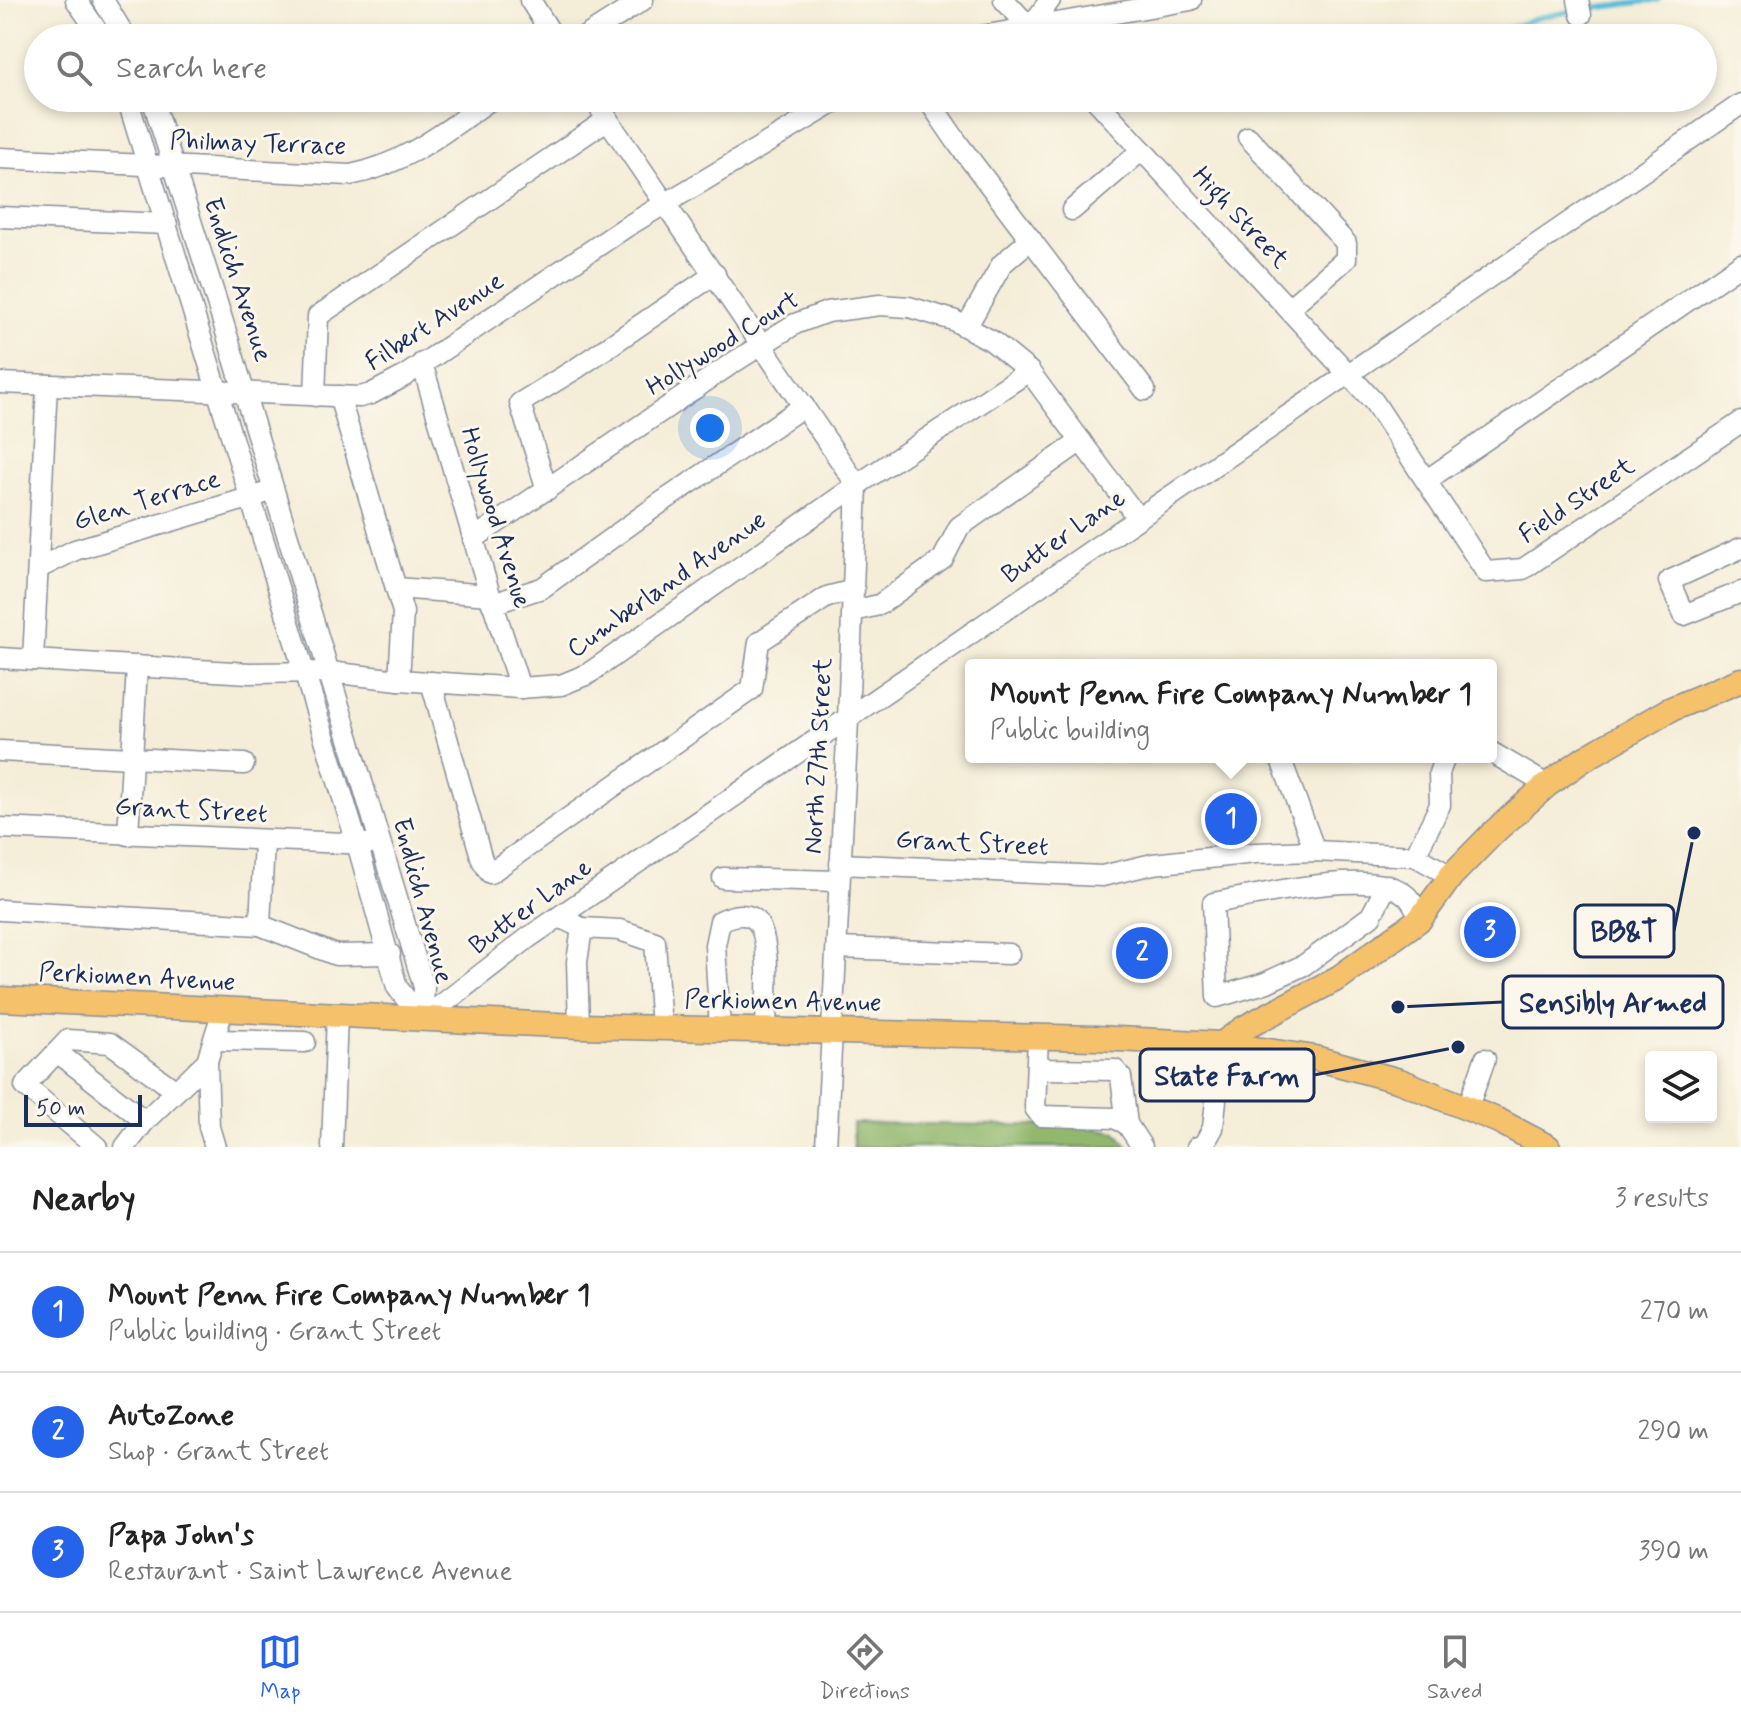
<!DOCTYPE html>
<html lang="en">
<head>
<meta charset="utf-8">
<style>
  body { margin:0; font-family:Mynerve,sans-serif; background:#f2f2f2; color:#222 }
  .controls { position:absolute; right:24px; bottom:24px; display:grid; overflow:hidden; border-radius:8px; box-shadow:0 4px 12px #0003 }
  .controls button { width:72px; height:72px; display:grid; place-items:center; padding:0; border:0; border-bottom:2px solid #e0e0e0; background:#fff; color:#222; font:40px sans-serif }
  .scale { position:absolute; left:24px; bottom:20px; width:118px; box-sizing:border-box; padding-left:8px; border:4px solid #1b2f5e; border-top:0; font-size:22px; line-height:28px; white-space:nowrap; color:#1b2f5e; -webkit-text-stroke:6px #fbf7ec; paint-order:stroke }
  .you { position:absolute; left:710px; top:428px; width:28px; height:28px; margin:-20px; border:6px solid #fff; border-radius:50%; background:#1a73e8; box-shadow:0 0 0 12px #1a73e833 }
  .badge { display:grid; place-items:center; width:52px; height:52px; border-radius:50%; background:#2563eb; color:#fff; font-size:26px; font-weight:700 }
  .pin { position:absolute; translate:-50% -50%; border:4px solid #fff; box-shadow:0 2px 8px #0006 }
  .popup { position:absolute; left:965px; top:659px; width:532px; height:104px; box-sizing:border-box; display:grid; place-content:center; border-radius:8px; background:#fff; filter:drop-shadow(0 2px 6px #0005); font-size:26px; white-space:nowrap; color:#767676 }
  .popup b { font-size:30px; color:#222 }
  .popup::after { content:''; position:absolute; left:50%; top:100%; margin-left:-16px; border:16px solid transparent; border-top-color:#fff }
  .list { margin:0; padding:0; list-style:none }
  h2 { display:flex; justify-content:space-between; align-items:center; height:104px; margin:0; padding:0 32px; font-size:34px }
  h2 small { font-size:26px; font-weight:400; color:#767676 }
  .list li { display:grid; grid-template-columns:52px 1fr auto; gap:24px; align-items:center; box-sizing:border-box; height:120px; padding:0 32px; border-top:2px solid #e0e0e0 }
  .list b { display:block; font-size:30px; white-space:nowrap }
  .list p { margin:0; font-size:26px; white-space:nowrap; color:#767676 }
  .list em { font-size:26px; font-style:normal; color:#767676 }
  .icon { flex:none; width:44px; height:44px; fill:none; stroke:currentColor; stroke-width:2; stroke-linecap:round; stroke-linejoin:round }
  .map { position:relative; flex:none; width:1741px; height:1147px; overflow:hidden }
  .search { position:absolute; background:#fff; box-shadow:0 4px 12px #0003; left:24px; right:24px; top:24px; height:88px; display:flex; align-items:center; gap:20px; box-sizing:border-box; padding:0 28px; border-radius:44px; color:#767676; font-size:30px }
  .sheet { height:464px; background:#fff }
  nav { display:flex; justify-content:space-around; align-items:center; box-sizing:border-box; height:112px; border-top:2px solid #e0e0e0; background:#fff; font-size:22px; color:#767676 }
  nav a { display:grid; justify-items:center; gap:4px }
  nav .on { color:#2563eb }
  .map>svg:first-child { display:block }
  .forest { fill:#92b86d; stroke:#567466; stroke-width:2 }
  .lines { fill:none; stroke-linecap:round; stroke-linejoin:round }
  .stream { stroke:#58bcd7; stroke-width:5 }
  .minor-casing { stroke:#888e9a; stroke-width:23 }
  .major-casing { stroke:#888e9a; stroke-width:27 }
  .minor { stroke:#fff; stroke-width:20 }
  .major { stroke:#f5c16b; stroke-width:24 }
  .labels { text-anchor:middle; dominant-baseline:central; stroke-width:6; stroke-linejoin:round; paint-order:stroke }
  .street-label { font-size:26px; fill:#1b2f5e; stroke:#fbf7ec }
  .leader { fill:none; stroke:#1b2f5e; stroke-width:3 }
  .callout-dot { fill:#1b2f5e; stroke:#fbf7ec; stroke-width:3 }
  .callout { fill:#fbf7ec; stroke:#1b2f5e; stroke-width:3 }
  .callout-label { font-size:28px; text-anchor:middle; font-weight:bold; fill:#1b2f5e }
</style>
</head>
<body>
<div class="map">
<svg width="1741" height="1147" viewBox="0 0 1741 1147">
  <rect width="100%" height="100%" fill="#fbf7ec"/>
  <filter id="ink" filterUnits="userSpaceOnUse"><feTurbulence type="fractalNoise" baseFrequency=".0125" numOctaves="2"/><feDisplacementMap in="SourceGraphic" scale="16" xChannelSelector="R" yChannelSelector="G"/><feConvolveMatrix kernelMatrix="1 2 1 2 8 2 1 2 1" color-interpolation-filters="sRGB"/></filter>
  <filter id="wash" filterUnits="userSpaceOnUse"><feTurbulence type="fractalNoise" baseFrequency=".006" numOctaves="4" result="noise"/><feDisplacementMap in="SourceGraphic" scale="32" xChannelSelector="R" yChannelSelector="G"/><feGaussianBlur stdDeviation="1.8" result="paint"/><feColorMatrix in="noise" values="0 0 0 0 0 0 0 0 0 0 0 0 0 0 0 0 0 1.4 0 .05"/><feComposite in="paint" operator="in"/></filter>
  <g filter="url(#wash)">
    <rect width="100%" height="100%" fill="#f4edd7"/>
    <path class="forest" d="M 853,1123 L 1084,1126 L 1116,1132 L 1128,1147 L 853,1147 Z"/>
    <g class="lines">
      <g class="stream">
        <path d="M 1583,10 L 1658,0"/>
        <path d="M 1478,38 L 1541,17 L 1573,11"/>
        <path d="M 1229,101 L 1240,98"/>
      </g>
    </g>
  </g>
  <g filter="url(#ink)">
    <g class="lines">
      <g class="minor-casing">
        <g id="minor">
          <path d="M 76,0 L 102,38"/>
          <path d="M 103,0 L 126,38"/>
          <path d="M 530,0 L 554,38"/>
          <path d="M 1004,0 L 1037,35"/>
          <path d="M 1578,0 L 1581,15"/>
          <path d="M 1030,28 L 1050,0"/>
          <path d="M 583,38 L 643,0"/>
          <path d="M 970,38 L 1191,0"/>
          <path d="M 127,98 L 357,843 L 397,987 L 422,1020"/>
          <path d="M 152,98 L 223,322 L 424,987 L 422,1020"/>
          <path d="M 593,98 L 857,485 L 848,720 L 826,1147"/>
          <path d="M 927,98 L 959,145 L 1145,390"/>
          <path d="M 1094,98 L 1374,402 L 1486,572 L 1523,569 L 1741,422"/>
          <path d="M 1248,137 L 1346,243 L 1346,259 L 1289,308"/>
          <path d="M 0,158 L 350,175 C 405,165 448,129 493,98"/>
          <path d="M 1072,210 L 1142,150"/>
          <path d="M 0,217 L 167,224"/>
          <path d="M 967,326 L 1002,264 L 1031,239"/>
          <path d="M 422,363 L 490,595 L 520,688"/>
          <path d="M 0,383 L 360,397 L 371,394 L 403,377 L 626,227 L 842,98"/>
          <path d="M 315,396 L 318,316 L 608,119"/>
          <path d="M 339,396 L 403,612 L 399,680"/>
          <path d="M 1427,480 L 1741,264"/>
          <path d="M 547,490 L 520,403 L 577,368 L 715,274"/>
          <path d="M 473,539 L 731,364 L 795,324 L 827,312 L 880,305 L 909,307 L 953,320 L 992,341 L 1029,371 L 1137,517"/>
          <path d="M 1741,548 L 1669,581 L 1684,615 L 1741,592"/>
          <path d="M 39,568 L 75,550 L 262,494"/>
          <path d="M 396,588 L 490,595"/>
          <path d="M 492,604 L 542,588 L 659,504 L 804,406"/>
          <path d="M 853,611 L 879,605 L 943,559 L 959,527 L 1081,441"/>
          <path d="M 0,658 L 249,673 L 329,672 L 399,680 L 520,688 L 561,685 L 588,674 L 857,485 L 1029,371"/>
          <path d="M 33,660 L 47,385"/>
          <path d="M 431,682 L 482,860 L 490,873 L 752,689 L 759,642 L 827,597 L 854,590"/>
          <path d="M 0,751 L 244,764"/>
          <path d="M 1491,752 L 1547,785"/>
          <path d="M 1280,757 L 1315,851"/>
          <path d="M 0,828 L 368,844"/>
          <path d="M 128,835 L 137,666"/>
          <path d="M 1415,856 L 1440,805 L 1439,773 L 1445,757"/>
          <path d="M 840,864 L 1102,876 L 1153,864 L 1255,853 L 1315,851 L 1415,856 L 1451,876"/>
          <path d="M 723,878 L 838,881"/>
          <path d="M 1387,885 L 1371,916 L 1304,965 L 1265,983 L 1217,997 L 1213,903 C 1255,896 1369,868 1403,893 C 1412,899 1416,909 1420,919"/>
          <path d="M 0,910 L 260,925 L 336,955 L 390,954"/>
          <path d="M 559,917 L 582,928 L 620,930 L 655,942 L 661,1028"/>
          <path d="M 260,925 L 264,841"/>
          <path d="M 837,948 L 1009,954"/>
          <path d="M 422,1020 L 528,938 L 1741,104"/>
          <path d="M 579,1026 L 577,962 L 582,928"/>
          <path d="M 720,1029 L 715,945 L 720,921 C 729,917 740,912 751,917 C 774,927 766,1007 766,1029"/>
          <path d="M 1038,1037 L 1035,1108 L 1041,1116 L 1114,1118 L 1127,1124"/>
          <path d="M 214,1040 L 305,1042"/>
          <path d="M 57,1052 L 145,1121"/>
          <path d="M 207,1061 L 209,1127 L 215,1147"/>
          <path d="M 1039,1064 L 1047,1069 L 1115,1070 L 1121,1077 L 1127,1124 L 1142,1147"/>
          <path d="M 1468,1107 L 1485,1059"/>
          <path d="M 97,1147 L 25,1086 L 68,1040 L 110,1043 L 176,1091"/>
          <path d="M 125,1147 L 145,1121 L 207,1061 L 223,1010"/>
          <path d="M 332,1147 L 337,1015"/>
          <path d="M 1197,1147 L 1203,1146 L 1213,1128 L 1222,1044"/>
        </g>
      </g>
      <g class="major-casing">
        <g id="major">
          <path d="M 0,999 L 579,1026 L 1096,1038 L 1222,1044 L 1315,1058 L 1400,1081 L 1499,1121 L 1548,1147"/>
          <path d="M 1222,1044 L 1244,1028 L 1340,977 L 1420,919 L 1451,876 L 1494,832 L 1547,785 L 1584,759 L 1669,710 L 1741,680"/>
        </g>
      </g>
      <use href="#minor" class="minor"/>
      <use href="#major" class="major"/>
    </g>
  </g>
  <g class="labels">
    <g class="street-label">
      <text transform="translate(258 144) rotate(2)">Philmay Terrace</text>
      <text transform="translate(1240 218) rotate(47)">High Street</text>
      <text transform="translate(237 280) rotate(72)">Endlich Avenue</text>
      <text transform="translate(435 322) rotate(-33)">Filbert Avenue</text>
      <text transform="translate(723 344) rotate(-32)">Hollywood Court</text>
      <text transform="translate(147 501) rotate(-17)">Glen Terrace</text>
      <text transform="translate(1577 501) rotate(-34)">Field Street</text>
      <text transform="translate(495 518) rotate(73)">Hollywood Avenue</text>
      <text transform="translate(1064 537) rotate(-35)">Butter Lane</text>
      <text transform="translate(667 585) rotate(-35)">Cumberland Avenue</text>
      <text transform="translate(819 756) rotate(-87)">North 27th Street</text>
      <text transform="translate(191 811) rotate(3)">Grant Street</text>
      <text transform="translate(972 844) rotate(3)">Grant Street</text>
      <text transform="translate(422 901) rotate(75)">Endlich Avenue</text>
      <text transform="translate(531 907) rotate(-36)">Butter Lane</text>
      <text transform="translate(137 978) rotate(3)">Perkiomen Avenue</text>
      <text transform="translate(783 1002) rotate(1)">Perkiomen Avenue</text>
    </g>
  </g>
  <path class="leader" d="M1694 833L1674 931M1398 1007L1503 1002M1458 1047L1314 1075"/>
  <g class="callout-dot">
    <circle cx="1694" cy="833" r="8"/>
    <circle cx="1398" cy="1007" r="8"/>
    <circle cx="1458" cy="1047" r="8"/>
  </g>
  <g class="callout">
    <rect x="1575" y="905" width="99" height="52" rx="8"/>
    <rect x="1503" y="976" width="220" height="52" rx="8"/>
    <rect x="1140" y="1049" width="174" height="52" rx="8"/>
  </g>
  <g class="callout-label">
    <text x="1624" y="941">BB&amp;T</text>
    <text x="1613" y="1012">Sensibly Armed</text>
    <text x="1227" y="1085">State Farm</text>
  </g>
</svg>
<div class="controls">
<button><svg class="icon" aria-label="layers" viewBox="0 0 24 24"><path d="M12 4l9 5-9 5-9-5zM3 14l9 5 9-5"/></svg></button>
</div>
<div class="scale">50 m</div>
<div class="you"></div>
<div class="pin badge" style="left:1231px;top:819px">1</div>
<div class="popup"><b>Mount Penn Fire Company Number 1</b>Public building</div>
<div class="pin badge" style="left:1142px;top:953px">2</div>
<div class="pin badge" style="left:1490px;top:932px">3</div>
<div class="search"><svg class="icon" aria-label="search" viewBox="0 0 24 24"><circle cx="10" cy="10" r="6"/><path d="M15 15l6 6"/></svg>Search here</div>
</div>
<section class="sheet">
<h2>Nearby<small>3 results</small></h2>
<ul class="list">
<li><span class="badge">1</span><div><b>Mount Penn Fire Company Number 1</b><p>Public building · Grant Street</p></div><em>270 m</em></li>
<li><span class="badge">2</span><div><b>AutoZone</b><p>Shop · Grant Street</p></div><em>290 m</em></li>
<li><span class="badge">3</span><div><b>Papa John's</b><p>Restaurant · Saint Lawrence Avenue</p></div><em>390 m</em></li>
</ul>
</section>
<nav>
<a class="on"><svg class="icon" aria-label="map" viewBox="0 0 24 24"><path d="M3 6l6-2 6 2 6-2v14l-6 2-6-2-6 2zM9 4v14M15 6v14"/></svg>Map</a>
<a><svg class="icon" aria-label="directions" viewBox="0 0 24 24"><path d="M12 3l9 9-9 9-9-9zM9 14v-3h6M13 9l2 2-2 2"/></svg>Directions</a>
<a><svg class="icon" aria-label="saved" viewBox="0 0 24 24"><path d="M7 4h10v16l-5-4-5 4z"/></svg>Saved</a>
</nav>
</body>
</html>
